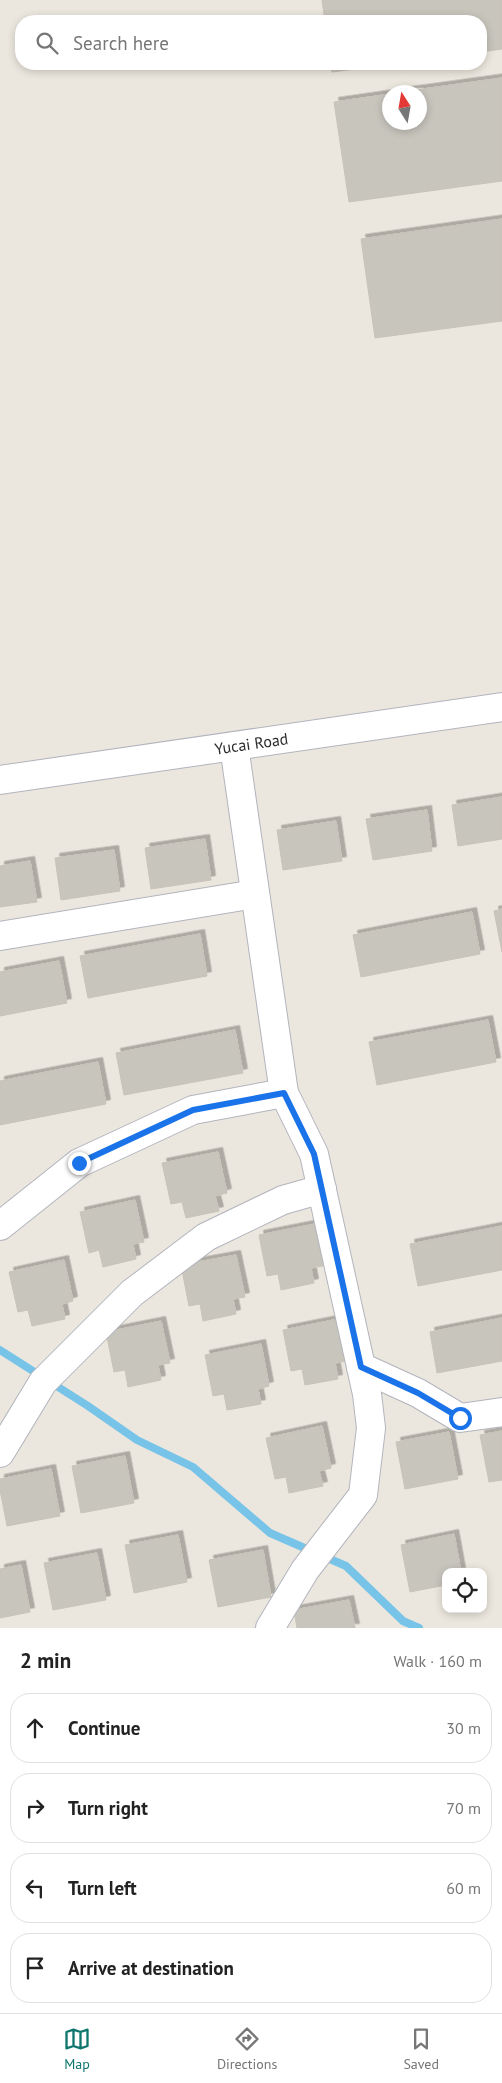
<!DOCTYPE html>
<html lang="en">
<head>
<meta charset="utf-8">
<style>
  body { margin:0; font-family:"PT Sans",sans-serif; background:#f6f6f6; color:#222 }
  .controls { position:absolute; right:15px; bottom:15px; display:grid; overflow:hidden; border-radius:10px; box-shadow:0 2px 8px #0003 }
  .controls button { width:45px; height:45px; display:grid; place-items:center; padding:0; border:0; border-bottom:1px solid #e0e0e0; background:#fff; color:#222; font:25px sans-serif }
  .compass { position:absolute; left:382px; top:85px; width:45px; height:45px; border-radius:50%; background:#fff; box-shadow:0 2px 8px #0003; rotate:349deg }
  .stop { position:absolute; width:15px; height:15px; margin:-11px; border:4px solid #1a73e8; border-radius:50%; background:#fff }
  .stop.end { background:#1a73e8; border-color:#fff; box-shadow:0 1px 5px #0008 }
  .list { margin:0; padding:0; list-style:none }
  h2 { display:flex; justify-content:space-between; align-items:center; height:65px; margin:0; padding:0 20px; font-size:21px }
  h2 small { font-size:16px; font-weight:400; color:#767676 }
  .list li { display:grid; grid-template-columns:32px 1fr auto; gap:15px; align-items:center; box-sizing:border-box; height:70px; margin:0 10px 10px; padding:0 10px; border:1px solid #e0e0e0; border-radius:20px }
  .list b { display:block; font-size:19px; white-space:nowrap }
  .list em { font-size:16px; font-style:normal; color:#767676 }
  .icon { flex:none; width:28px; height:28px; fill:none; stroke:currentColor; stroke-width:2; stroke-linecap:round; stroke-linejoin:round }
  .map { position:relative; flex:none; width:502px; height:1628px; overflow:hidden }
  .search { position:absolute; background:#fff; box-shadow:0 2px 8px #0003; left:15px; right:15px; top:15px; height:55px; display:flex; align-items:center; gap:12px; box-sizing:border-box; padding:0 18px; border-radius:20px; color:#767676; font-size:19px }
  .sheet { height:385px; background:#fff }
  nav { display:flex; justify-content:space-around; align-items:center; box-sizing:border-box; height:70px; border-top:1px solid #e0e0e0; background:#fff; font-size:14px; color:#767676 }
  nav a { display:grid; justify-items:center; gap:2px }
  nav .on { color:#0f766e }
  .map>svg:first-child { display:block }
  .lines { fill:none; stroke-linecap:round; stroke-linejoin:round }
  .stream { stroke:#78c4e8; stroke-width:8 }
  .building { fill:#c8c5bd; stroke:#c8c3b8; filter:url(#shadow) }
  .street-casing { stroke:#b2b4be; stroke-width:30 }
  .secondary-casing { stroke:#b2b4be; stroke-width:30 }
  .street { stroke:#fff; stroke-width:28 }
  .secondary { stroke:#fff; stroke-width:28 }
  .route { stroke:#1a73e8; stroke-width:6 }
  .labels { text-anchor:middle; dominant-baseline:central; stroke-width:4.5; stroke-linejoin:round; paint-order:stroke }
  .street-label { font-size:16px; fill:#2b2b2b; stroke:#fff }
</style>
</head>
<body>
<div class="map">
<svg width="502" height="1628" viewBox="0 0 502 1628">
  <defs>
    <filter id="shadow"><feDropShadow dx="4.5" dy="-4.5" stdDeviation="0" flood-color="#0004"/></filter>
  </defs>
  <rect width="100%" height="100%" fill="#ece7de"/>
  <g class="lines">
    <path class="stream" d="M 0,1350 L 88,1406 L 137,1440 L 193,1467 L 270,1533 L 346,1566 L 403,1621 L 419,1628"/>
  </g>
  <g class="building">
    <path d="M 322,0 L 502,0 L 502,49 L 481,52 L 481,21 L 325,21 Z"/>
    <path d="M 331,64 L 395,64 L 332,72 Z"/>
    <path d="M 502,78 L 502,181 L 349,202 L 334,102 L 390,94 L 390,122 L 420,122 L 420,92 L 401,92 Z"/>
    <path d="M 502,219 L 502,321 L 375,338 L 361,239 Z"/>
    <path d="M 502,797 L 502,839 L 458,846 L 452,805 Z"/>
    <path d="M 427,810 L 432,851 L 373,860 L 366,819 Z"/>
    <path d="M 336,821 L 342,861 L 283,870 L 277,830 Z"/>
    <path d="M 205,839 L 211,880 L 151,889 L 145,848 Z"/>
    <path d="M 114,850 L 120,891 L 61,900 L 55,858 Z"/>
    <path d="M 30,861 L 37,902 L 0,907 L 0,866 Z"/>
    <path d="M 502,909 L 502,952 L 494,911 Z"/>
    <path d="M 472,912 L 480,954 L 361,977 L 353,935 Z"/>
    <path d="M 200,934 L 207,976 L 88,998 L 80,956 Z"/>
    <path d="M 59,961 L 67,1003 L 0,1016 L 0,972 Z"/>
    <path d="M 488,1020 L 496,1062 L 377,1085 L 369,1042 Z"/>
    <path d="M 235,1030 L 243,1073 L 124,1095 L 116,1053 Z"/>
    <path d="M 98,1062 L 106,1104 L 0,1125 L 0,1081 Z"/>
    <path d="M 218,1152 L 227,1193 L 215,1196 L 219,1211 L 186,1218 L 182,1202 L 171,1204 L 162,1163 Z"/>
    <path d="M 135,1200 L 144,1242 L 133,1244 L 136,1259 L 103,1267 L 99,1250 L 89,1253 L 80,1212 Z"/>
    <path d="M 315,1224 L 323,1266 L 311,1268 L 314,1283 L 281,1290 L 278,1274 L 267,1276 L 259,1235 Z"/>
    <path d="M 502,1226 L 502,1270 L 418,1286 L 410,1244 Z"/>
    <path d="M 236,1255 L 245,1297 L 233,1299 L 236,1314 L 203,1321 L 200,1304 L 189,1306 L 181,1265 Z"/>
    <path d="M 64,1260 L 73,1301 L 62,1304 L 65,1319 L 32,1326 L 28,1310 L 18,1312 L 9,1272 Z"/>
    <path d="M 502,1318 L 502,1361 L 437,1373 L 430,1332 Z"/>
    <path d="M 338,1319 L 347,1361 L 335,1363 L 338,1379 L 305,1385 L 302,1369 L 291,1371 L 283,1330 Z"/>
    <path d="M 161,1321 L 170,1363 L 158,1365 L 161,1380 L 128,1387 L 125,1370 L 114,1372 L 106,1332 Z"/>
    <path d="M 261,1344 L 269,1386 L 258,1389 L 261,1404 L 227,1410 L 224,1394 L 213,1396 L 205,1355 Z"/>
    <path d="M 322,1426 L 331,1468 L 319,1471 L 323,1486 L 289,1493 L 286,1477 L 275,1479 L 266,1438 Z"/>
    <path d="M 502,1431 L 502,1480 L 489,1482 L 480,1435 Z"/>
    <path d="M 449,1432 L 458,1479 L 405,1489 L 396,1442 Z"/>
    <path d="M 125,1456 L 134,1503 L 81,1513 L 72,1466 Z"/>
    <path d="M 51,1469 L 60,1516 L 7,1526 L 0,1490 L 0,1479 Z"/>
    <path d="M 454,1534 L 461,1572 L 446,1572 L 446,1585 L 410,1592 L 401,1545 Z"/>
    <path d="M 178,1535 L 187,1582 L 134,1593 L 125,1545 Z"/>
    <path d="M 263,1550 L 271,1597 L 218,1607 L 209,1560 Z"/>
    <path d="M 97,1553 L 106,1600 L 53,1610 L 44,1563 Z"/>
    <path d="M 21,1565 L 30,1612 L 0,1618 L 0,1569 Z"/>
    <path d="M 349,1600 L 355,1628 L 297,1628 L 294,1610 Z"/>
  </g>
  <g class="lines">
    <g class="street-casing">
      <g id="street">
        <path d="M 234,746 L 284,1093 L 314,1154 L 367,1394 L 371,1428 L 363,1495 L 305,1570 L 270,1628"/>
        <path d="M 0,936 L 255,894"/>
        <path d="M 0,1226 L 79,1163 L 193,1110 L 284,1093"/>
        <path d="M 361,1367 L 418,1393 L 460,1418 L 502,1412"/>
        <path d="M 0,1453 L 43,1382 L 132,1293 L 206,1237 L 283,1200 L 322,1189"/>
      </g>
    </g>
    <g class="secondary-casing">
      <g id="secondary">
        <path id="s1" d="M 0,780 L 502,707"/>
      </g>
    </g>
    <use href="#street" class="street"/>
    <use href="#secondary" class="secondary"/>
  </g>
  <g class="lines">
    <path class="route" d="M 79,1163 L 193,1110 L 284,1093 L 314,1154 L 361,1367 L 418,1393 L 460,1418"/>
  </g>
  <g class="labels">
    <g class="street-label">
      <text stroke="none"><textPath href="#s1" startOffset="254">Yucai Road</textPath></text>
    </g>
  </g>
</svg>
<div class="controls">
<button><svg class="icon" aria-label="locate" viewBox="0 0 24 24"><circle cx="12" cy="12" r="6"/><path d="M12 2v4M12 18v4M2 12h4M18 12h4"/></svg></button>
</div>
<svg class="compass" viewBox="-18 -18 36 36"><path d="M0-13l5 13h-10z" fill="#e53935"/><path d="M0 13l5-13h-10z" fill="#767676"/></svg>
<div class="stop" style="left:460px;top:1418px"></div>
<div class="stop end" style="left:79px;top:1163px"></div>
<div class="search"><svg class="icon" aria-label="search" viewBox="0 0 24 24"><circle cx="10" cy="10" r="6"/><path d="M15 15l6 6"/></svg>Search here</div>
</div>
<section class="sheet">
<h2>2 min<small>Walk · 160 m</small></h2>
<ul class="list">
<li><svg class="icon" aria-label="ahead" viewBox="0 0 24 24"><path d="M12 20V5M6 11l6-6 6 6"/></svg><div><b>Continue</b></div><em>30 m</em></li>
<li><svg class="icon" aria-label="right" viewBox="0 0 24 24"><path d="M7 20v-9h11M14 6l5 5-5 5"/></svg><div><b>Turn right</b></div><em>70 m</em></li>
<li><svg class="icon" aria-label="left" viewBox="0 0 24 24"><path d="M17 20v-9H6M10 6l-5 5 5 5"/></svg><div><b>Turn left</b></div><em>60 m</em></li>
<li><svg class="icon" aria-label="arrive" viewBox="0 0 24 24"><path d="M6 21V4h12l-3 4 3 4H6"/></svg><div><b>Arrive at destination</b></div></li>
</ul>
</section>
<nav>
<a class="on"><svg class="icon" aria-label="map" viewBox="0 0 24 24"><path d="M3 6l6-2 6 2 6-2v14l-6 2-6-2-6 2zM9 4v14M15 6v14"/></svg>Map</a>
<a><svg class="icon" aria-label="directions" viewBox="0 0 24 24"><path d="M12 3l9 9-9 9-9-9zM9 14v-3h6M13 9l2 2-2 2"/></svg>Directions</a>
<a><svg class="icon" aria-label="saved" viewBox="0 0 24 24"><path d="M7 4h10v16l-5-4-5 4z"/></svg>Saved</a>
</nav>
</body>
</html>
